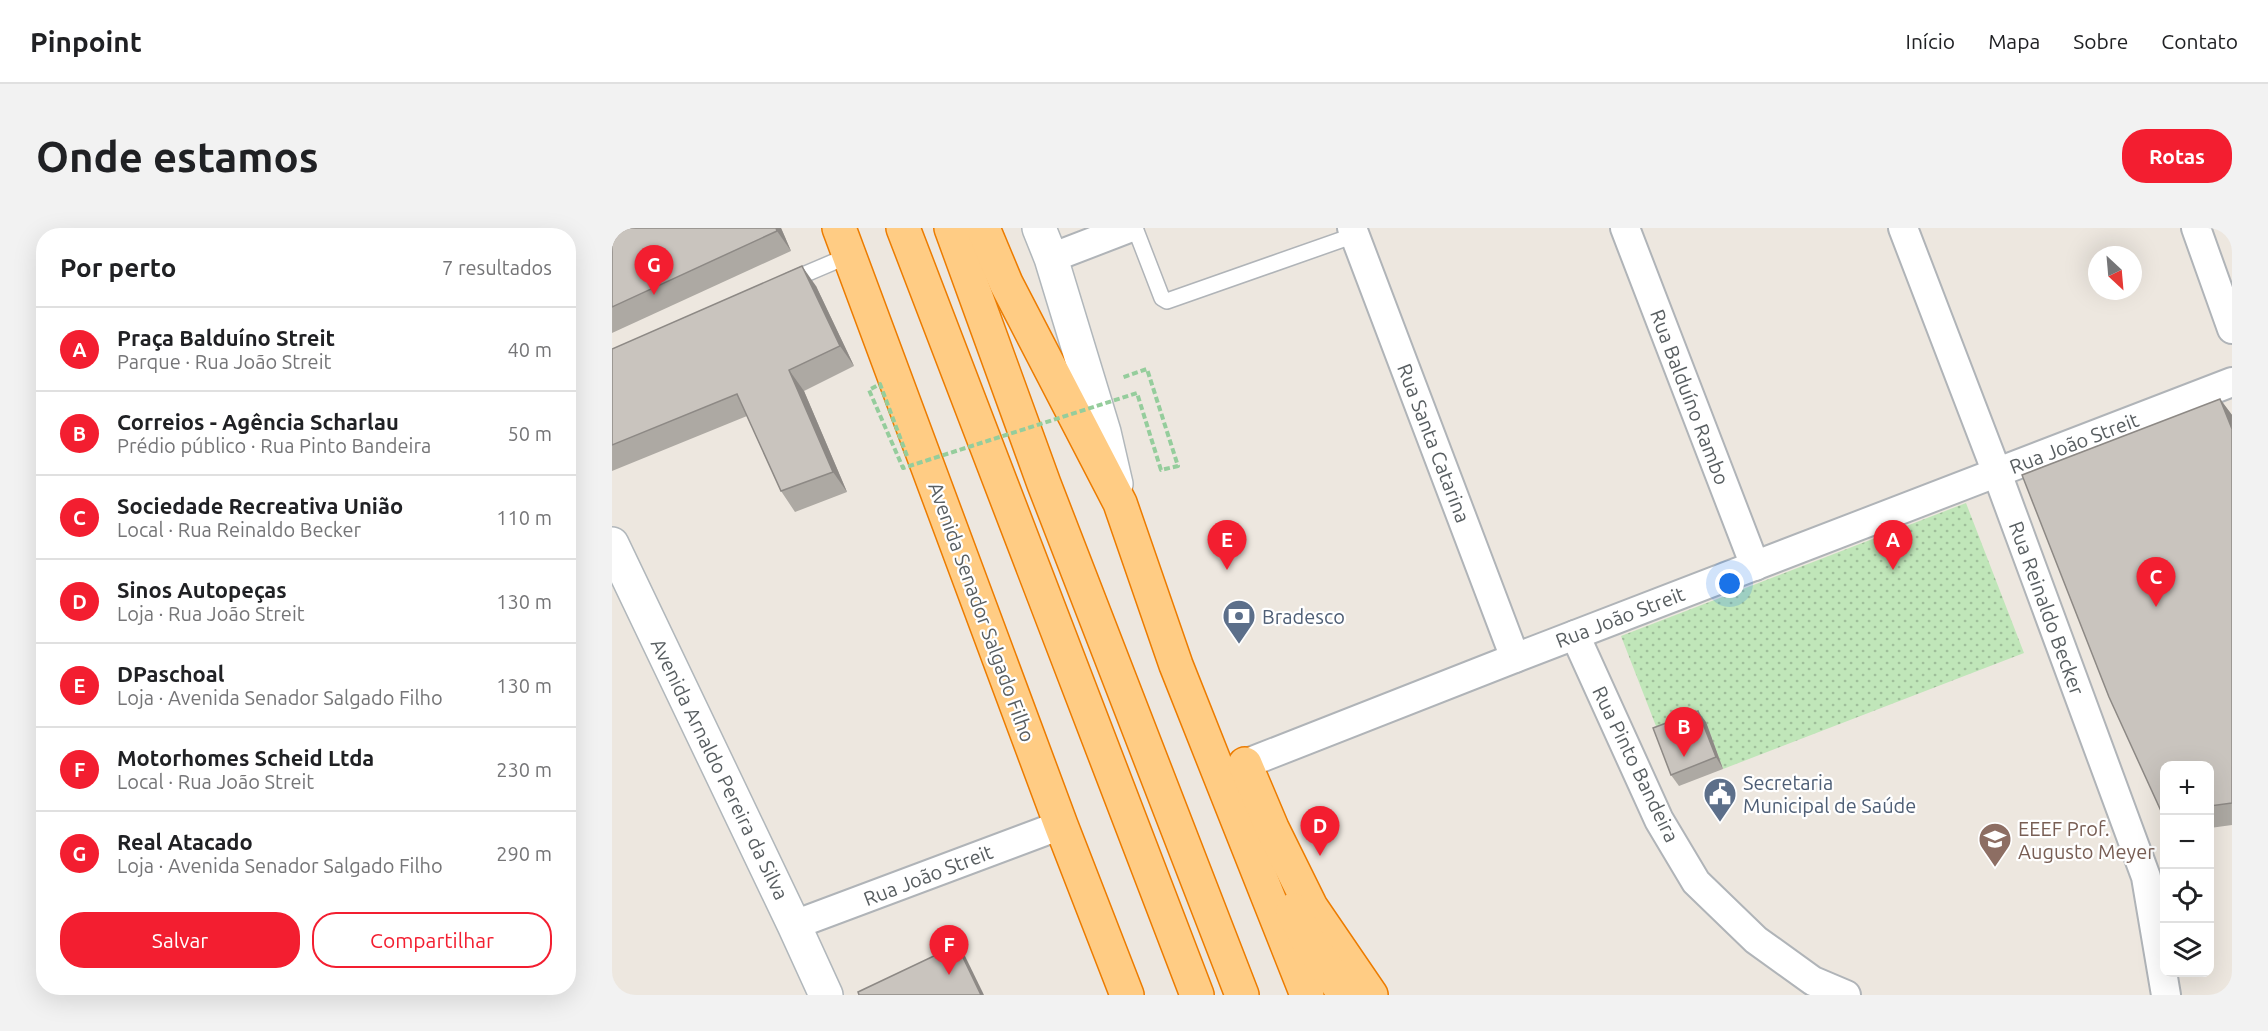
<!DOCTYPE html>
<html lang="pt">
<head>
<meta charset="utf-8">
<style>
  body { margin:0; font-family:Ubuntu,sans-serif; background:#f2f2f2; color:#202124 }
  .controls { position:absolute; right:18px; bottom:18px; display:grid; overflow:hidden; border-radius:12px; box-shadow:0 6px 24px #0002 }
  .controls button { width:54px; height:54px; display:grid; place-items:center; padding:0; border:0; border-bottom:2px solid #e0e0e0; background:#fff; color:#202124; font:30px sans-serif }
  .compass { position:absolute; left:1476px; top:18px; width:54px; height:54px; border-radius:50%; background:#fff; box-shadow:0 6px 24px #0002; rotate:154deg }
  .you { position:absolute; left:1118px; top:356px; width:21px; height:21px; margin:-15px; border:4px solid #fff; border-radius:50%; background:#1a73e8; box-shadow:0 0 0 9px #1a73e833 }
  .badge { display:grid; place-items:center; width:39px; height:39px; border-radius:50%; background:#f31e30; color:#fff; font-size:20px; font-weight:700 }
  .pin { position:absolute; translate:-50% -50px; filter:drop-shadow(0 2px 3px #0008) }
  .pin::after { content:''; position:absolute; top:32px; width:21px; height:18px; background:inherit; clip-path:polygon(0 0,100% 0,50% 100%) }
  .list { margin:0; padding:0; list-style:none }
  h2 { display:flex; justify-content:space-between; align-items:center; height:78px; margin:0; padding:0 24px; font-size:26px }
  h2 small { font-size:20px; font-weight:400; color:#757577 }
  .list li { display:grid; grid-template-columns:39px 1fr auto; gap:18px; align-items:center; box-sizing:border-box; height:84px; padding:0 24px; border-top:2px solid #e0e0e0 }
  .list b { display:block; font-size:22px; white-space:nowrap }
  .list p { margin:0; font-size:20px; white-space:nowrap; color:#757577 }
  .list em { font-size:20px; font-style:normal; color:#757577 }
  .actions { display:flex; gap:12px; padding:18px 24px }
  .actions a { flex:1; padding:14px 0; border:2px solid #f31e30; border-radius:24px; text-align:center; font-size:21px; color:#f31e30 }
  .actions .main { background:#f31e30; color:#fff }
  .icon { flex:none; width:33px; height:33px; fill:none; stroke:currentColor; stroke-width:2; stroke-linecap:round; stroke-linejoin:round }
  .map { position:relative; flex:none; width:1620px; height:767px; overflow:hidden; border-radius:24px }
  header { display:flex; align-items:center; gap:36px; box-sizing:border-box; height:84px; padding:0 30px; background:#fff; border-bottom:2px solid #e0e0e0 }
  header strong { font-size:28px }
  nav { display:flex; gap:33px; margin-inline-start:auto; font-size:21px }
  .intro { display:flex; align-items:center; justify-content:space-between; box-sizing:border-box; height:144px; padding:0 36px }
  h1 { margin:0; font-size:42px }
  .button { padding:15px 27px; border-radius:24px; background:#f31e30; color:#fff; font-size:21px; font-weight:700 }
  main { display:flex; gap:36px; padding:0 36px }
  aside { flex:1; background:#fff; border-radius:24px; box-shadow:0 6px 24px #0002 }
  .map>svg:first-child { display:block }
  .grass { fill:url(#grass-dots) }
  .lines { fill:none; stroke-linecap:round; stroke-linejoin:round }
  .lane-casing { stroke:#b0b4b8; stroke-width:18 }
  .street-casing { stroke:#b0b4b8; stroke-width:32 }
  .secondary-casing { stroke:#b1b7bb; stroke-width:36 }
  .highway-casing { stroke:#ec7c00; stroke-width:36 }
  .lane { stroke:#fff; stroke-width:15 }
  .street { stroke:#fff; stroke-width:28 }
  .secondary { stroke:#fff; stroke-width:33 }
  .highway { stroke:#ffcc84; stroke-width:33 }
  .path-bridge { stroke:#95cd9c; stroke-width:4; stroke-dasharray:6 3; stroke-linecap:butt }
  .wall { fill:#ada9a3 }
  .shaded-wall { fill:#8d8985 }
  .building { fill:#c9c4be; stroke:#8d8985; stroke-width:1.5 }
  .labels { text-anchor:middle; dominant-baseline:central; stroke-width:4.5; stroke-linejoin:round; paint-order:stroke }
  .street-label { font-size:20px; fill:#585e61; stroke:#fff }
  .service-label { font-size:20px; fill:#4e5e75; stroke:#fff; text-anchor:start }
  .education-label { font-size:20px; fill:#785e54; stroke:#fff; text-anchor:start }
</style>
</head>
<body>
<header>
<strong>Pinpoint</strong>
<nav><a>Início</a><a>Mapa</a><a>Sobre</a><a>Contato</a></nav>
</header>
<div class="intro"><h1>Onde estamos</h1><a class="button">Rotas</a></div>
<main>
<aside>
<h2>Por perto<small>7 resultados</small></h2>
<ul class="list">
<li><span class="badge">A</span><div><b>Praça Balduíno Streit</b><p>Parque · Rua João Streit</p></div><em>40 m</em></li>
<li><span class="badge">B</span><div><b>Correios - Agência Scharlau</b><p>Prédio público · Rua Pinto Bandeira</p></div><em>50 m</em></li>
<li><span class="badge">C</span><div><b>Sociedade Recreativa União</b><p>Local · Rua Reinaldo Becker</p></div><em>110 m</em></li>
<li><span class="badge">D</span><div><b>Sinos Autopeças</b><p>Loja · Rua João Streit</p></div><em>130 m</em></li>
<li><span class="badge">E</span><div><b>DPaschoal</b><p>Loja · Avenida Senador Salgado Filho</p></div><em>130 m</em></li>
<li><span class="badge">F</span><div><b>Motorhomes Scheid Ltda</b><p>Local · Rua João Streit</p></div><em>230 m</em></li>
<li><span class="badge">G</span><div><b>Real Atacado</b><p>Loja · Avenida Senador Salgado Filho</p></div><em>290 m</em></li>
</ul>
<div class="actions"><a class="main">Salvar</a><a>Compartilhar</a></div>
</aside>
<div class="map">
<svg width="1620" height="767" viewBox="0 0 1620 767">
  <defs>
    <pattern id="grass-dots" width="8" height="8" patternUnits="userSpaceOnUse" patternTransform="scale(1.5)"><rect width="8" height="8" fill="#c0e6b9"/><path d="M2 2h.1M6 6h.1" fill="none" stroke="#9fbe9a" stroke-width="1.8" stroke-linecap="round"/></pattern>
  </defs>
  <rect width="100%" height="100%" fill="#ede7df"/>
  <path class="grass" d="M 1354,275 L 1412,425 L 1111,541 L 1094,494 L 1049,511 L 1009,408 Z"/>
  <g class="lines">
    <g class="lane-casing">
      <g id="lane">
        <path d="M 523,0 L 550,70 L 555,73 L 743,7"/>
        <path d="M 177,53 L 238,27"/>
      </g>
    </g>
    <g class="street-casing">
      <g id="street">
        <path d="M 740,0 L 903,430"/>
        <path d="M 1013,0 L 1143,338"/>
        <path d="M 1291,0 L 1385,245 L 1534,649 L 1554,767"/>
        <path d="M 1584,0 L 1620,101"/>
        <path d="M 439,30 L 517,0"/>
        <path d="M 963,407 L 1047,592 L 1084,654 L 1144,712 L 1201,753 L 1234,767"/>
        <path d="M 633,536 L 903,430 L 1620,154"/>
        <path d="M 182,697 L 449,597"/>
      </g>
    </g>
    <g class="secondary-casing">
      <g id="secondary">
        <path d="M 427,0 L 439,30 L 492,204 L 504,256"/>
        <path d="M 0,316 L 182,697 L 214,767"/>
      </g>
    </g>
    <g class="highway-casing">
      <g id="highway">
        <path d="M 227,0 L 449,597 L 515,767"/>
        <path d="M 291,0 L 585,767"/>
        <path d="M 339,0 L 432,256 L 630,767"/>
        <path d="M 371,0 L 394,55 L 508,275 L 564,437 L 695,767"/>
        <path d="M 633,536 L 660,600 L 699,679 L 759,767"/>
        <path d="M 681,682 L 695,711 L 733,767"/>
      </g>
    </g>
    <use href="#lane" class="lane"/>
    <use href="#street" class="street"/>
    <use href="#secondary" class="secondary"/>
    <use href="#highway" class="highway"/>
    <path class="path-bridge" d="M 295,228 L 268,156 L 257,162 L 291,240 L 525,165 L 549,242 L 566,238 L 535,141 L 509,150"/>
  </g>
  <g class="wall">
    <path d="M 0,0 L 169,0 L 179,23 L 0,105 Z"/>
    <path d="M 204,58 L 242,138 L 192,163 L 235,264 L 183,284 L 169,263 L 135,188 L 0,243 L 0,121 Z"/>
    <path d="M 1608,171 L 1620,187 L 1620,597 L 1598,600 L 1598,537 L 1552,537 L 1552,589 L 1549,583 L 1497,469 L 1410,247 Z"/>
    <path d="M 1094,494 L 1111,541 L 1067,558 L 1059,547 Z"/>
  </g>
  <g class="shaded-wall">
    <path d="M 164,0 L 169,0 L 179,23 L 165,3 Z"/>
    <path d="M 190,38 L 204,58 L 242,138 L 228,118 Z"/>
    <path d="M 177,142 L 192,163 L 235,264 L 221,244 Z"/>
    <path d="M 1608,171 L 1620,187 L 1620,201 Z"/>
    <path d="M 1086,483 L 1094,494 L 1111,541 L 1104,529 Z"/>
    <path d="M 345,717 L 353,728 L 372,767 L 369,767 Z"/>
  </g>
  <g class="building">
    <path d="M 0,0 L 164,0 L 165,3 L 0,79 Z"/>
    <path d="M 190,38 L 228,118 L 177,142 L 221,244 L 169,263 L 125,166 L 0,217 L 0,121 Z"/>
    <path d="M 1608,171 L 1620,201 L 1620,575 L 1598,578 L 1598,537 L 1552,537 L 1552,583 L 1549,583 L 1497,469 L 1410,247 Z"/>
    <path d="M 1086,483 L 1104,529 L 1059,547 L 1041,500 Z"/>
    <path d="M 345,717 L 369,767 L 247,767 L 246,764 Z"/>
  </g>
  <defs>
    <g id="bank-pin" transform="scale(1.725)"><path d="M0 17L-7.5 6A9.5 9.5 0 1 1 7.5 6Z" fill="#5c6f8a" stroke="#fff"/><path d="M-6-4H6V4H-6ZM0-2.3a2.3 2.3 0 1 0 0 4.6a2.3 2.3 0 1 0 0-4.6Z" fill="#fff"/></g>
    <g id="civic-pin" transform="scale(1.725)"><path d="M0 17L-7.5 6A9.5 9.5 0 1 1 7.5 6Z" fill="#5c6f8a" stroke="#fff"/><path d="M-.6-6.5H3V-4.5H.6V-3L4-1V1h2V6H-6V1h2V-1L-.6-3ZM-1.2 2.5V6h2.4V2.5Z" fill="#fff"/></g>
    <g id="school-pin" transform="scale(1.725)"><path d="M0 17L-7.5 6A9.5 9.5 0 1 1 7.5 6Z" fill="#8d6e63" stroke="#fff"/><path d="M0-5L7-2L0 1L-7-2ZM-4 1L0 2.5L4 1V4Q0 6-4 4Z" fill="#fff"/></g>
  </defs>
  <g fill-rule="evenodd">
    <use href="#bank-pin" x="627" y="388"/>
    <use href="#civic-pin" x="1108" y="566"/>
    <use href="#school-pin" x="1383" y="611"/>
  </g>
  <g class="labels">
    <g class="street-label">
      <text transform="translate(1078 169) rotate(69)">Rua Balduíno Rambo</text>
      <text transform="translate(822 215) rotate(69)">Rua Santa Catarina</text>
      <text transform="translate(1462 215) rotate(-21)">Rua João Streit</text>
      <text transform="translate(1435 380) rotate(70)">Rua Reinaldo Becker</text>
      <text transform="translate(370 384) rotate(70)">Avenida Senador Salgado Filho</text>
      <text transform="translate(1008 389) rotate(-21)">Rua João Streit</text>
      <text transform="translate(1024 536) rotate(64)">Rua Pinto Bandeira</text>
      <text transform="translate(108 541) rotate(64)">Avenida Arnaldo Pereira da Silva</text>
      <text transform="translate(316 647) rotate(-21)">Rua João Streit</text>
    </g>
    <g class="service-label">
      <text x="650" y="388">Bradesco</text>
      <text x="1131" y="554">Secretaria<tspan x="1131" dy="23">Municipal de Saúde</tspan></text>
    </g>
    <g class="education-label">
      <text x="1406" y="600">EEEF Prof.<tspan x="1406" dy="23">Augusto Meyer</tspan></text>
    </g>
  </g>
</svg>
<div class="controls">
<button>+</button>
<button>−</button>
<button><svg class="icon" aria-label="locate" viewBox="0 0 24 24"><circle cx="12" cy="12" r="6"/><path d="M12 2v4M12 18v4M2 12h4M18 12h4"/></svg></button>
<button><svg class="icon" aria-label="layers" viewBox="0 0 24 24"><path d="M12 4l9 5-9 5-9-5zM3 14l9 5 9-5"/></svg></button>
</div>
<svg class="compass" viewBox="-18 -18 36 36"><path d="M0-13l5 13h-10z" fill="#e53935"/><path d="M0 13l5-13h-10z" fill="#757577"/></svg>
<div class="you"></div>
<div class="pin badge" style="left:1281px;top:342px">A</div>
<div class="pin badge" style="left:1072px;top:529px">B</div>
<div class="pin badge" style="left:1544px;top:379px">C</div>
<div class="pin badge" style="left:708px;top:628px">D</div>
<div class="pin badge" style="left:615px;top:342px">E</div>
<div class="pin badge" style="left:337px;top:747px">F</div>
<div class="pin badge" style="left:42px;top:67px">G</div>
</div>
</main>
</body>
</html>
